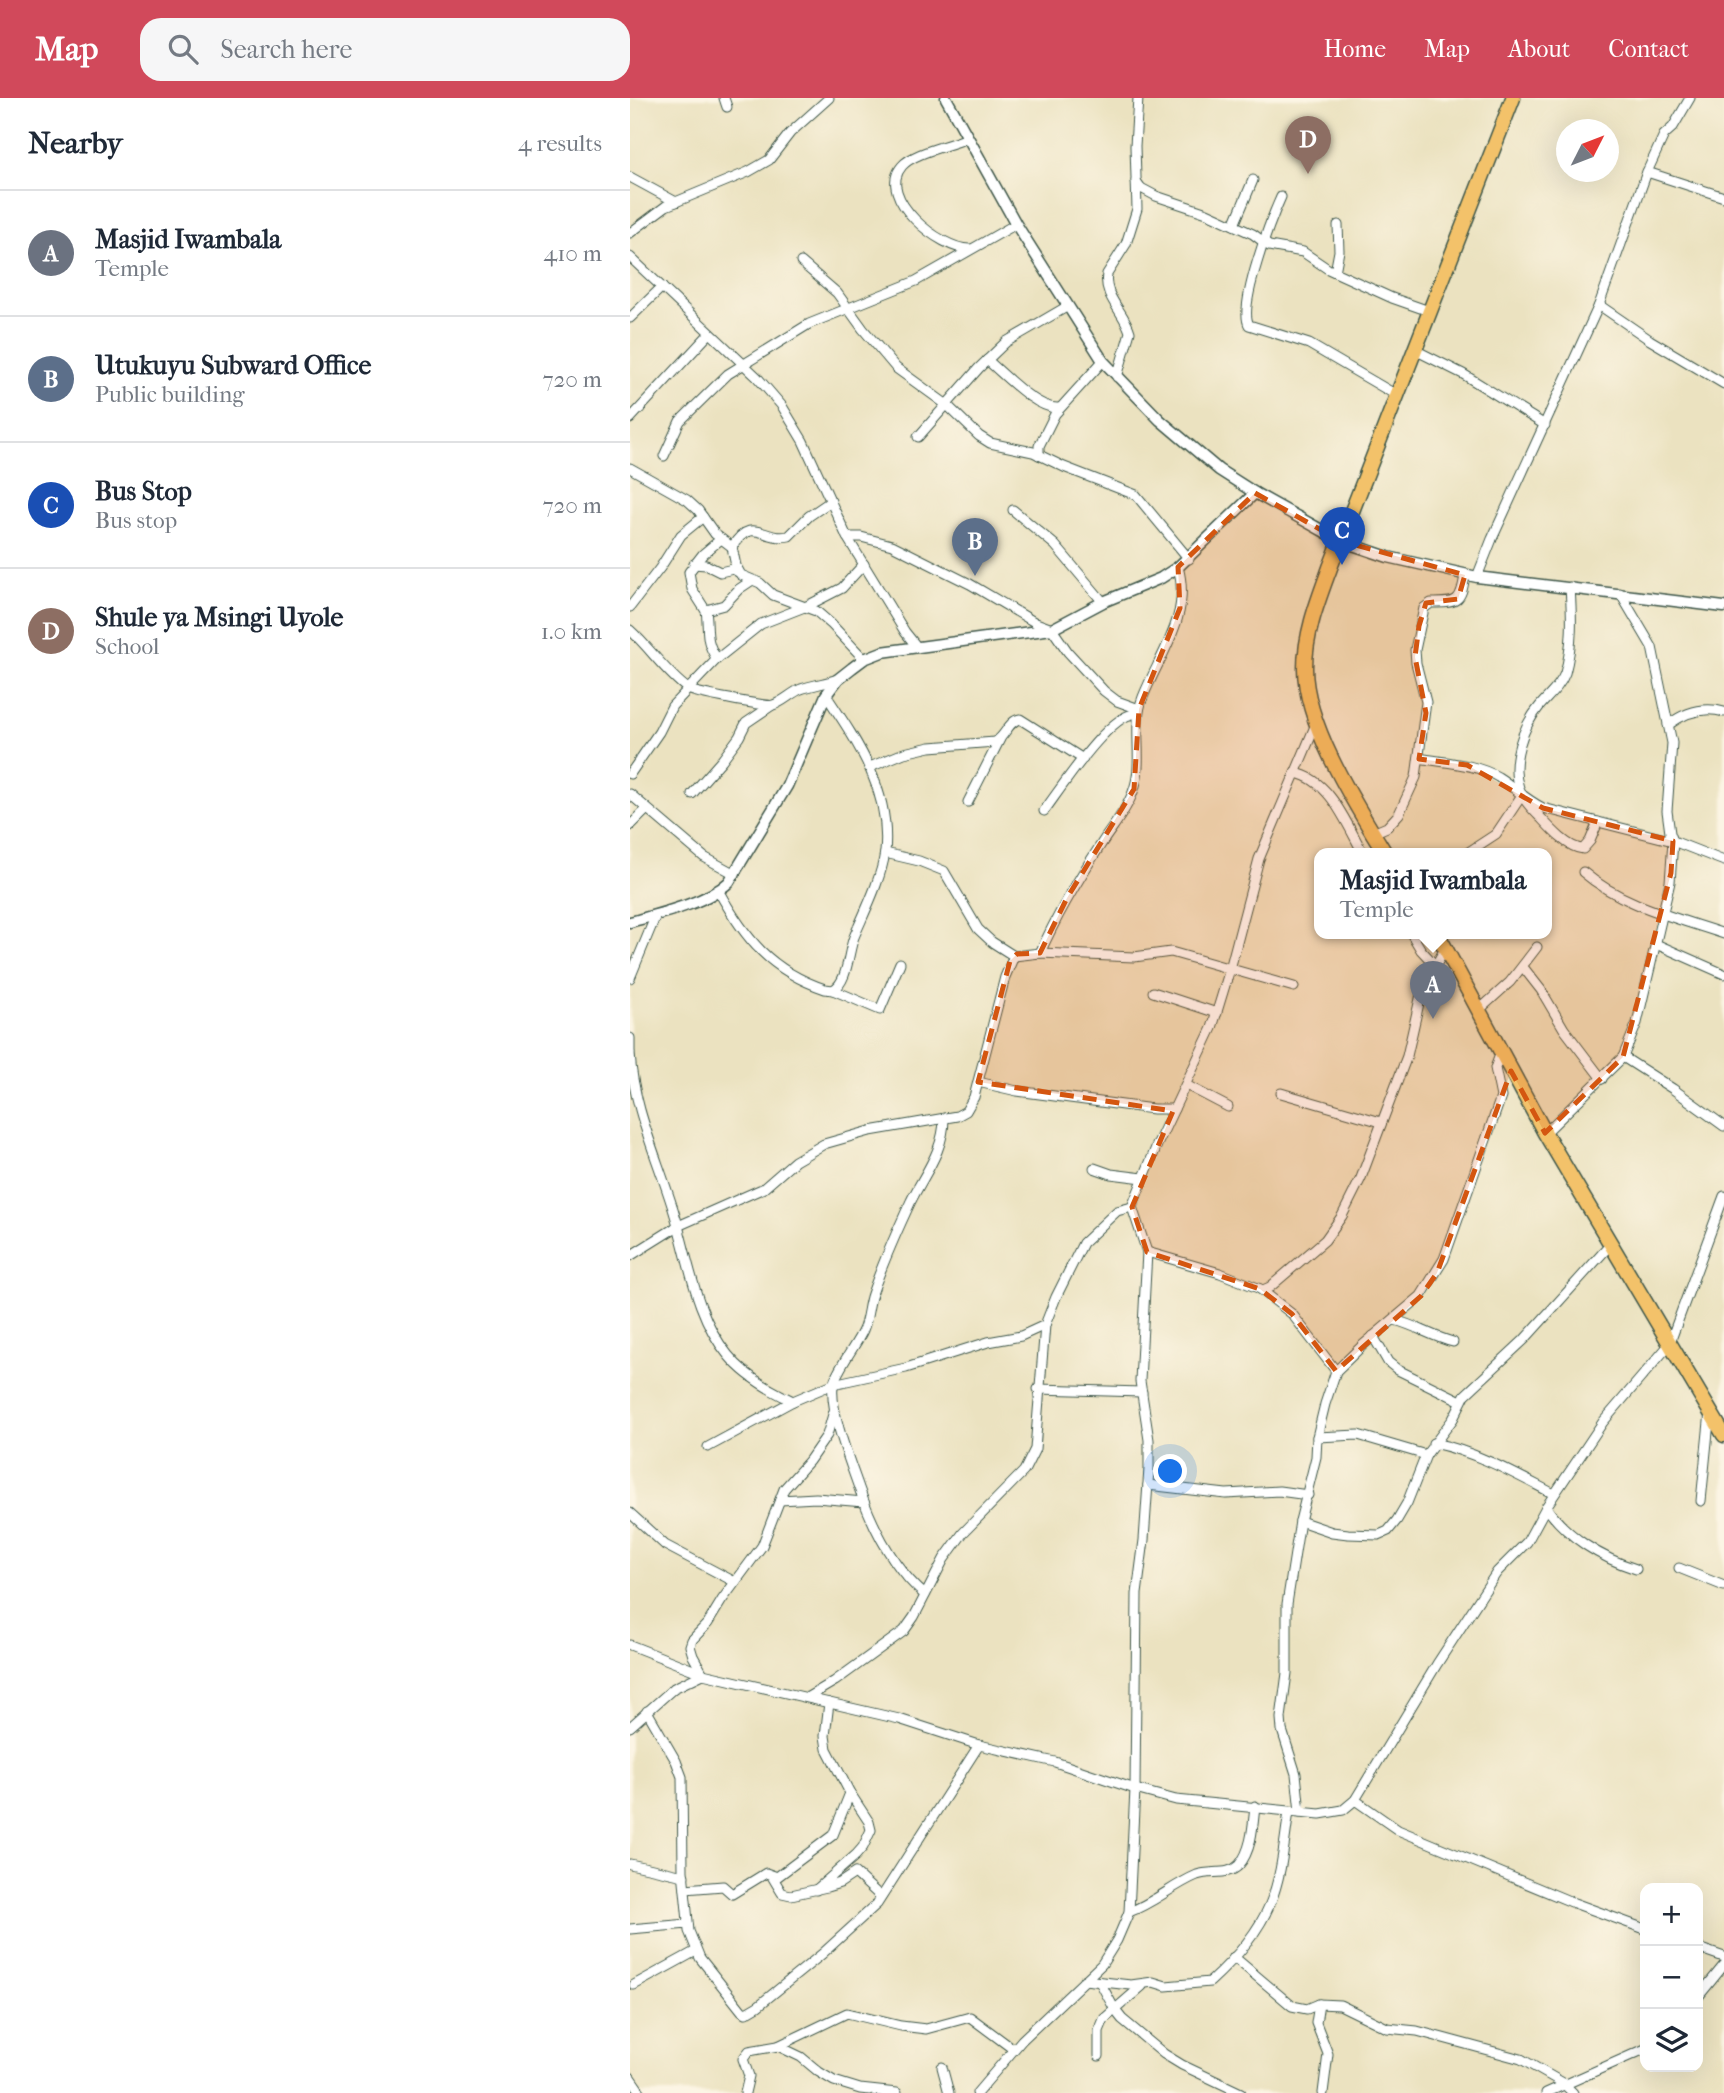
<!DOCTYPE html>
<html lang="en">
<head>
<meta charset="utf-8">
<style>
  body { margin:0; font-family:"IM FELL French Canon",serif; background:#f6f6f7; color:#1f2937 }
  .controls { position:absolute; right:21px; bottom:21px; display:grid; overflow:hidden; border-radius:14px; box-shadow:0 7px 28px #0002 }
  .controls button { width:63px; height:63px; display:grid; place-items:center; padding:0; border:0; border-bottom:2px solid #e0e1e3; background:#fff; color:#1f2937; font:35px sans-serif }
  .compass { position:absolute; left:926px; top:21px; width:63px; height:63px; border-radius:50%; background:#fff; box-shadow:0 7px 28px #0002; rotate:48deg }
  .you { position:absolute; left:541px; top:1374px; width:24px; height:24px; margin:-18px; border:5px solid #fff; border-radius:50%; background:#1a73e8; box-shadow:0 0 0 10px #1a73e833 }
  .badge { display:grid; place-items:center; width:46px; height:46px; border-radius:50%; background:#d1495b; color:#fff; font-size:23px; font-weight:700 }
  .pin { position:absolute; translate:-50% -58px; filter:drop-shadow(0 2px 4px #0008) }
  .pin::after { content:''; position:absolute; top:37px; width:24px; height:21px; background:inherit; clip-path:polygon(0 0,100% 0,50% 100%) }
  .popup { position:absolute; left:684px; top:750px; width:238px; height:91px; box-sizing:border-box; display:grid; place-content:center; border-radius:14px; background:#fff; filter:drop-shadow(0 2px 5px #0005); font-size:23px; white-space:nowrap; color:#747a83 }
  .popup b { font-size:26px; color:#1f2937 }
  .popup::after { content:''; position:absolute; left:50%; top:100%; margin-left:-14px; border:14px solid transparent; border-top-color:#fff }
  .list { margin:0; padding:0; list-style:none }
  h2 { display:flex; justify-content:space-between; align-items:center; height:91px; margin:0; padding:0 28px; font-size:30px }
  h2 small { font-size:23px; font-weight:400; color:#747a83 }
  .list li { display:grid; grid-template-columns:46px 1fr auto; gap:21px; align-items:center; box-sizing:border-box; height:126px; padding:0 28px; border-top:2px solid #e0e1e3 }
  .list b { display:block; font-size:26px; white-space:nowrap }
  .list p { margin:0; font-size:23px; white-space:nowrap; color:#747a83 }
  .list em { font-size:23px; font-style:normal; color:#747a83 }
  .icon { flex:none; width:38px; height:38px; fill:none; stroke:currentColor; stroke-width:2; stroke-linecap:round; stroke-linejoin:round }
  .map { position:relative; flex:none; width:1094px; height:1995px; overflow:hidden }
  header { display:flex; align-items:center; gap:42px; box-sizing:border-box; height:98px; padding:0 35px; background:#d1495b; color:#fff }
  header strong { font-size:33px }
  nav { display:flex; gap:38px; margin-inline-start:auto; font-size:24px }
  .search { width:490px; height:63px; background:#f6f6f7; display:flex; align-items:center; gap:18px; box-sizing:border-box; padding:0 24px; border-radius:21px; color:#747a83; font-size:26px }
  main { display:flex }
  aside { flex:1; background:#fff }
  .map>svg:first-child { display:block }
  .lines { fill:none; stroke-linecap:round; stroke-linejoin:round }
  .minor-casing { stroke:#3e5649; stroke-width:11 }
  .tertiary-casing { stroke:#3e5649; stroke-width:13 }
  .trunk-casing { stroke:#3e5649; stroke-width:17 }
  .minor { stroke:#fff; stroke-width:9 }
  .tertiary { stroke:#fff; stroke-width:10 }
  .trunk { stroke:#f3c26a; stroke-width:14 }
  .marked { fill:#d45610; fill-opacity:0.2; stroke:#d45610; stroke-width:5; stroke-dasharray:14 9; stroke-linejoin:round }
</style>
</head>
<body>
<header>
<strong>Map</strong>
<div class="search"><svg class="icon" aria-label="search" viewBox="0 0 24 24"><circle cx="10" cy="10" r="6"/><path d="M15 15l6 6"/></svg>Search here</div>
<nav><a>Home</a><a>Map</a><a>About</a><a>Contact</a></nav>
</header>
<main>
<aside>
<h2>Nearby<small>4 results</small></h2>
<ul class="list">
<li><span class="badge" style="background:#6b7280">A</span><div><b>Masjid Iwambala</b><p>Temple</p></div><em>410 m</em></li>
<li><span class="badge" style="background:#5c6f8a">B</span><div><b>Utukuyu Subward Office</b><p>Public building</p></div><em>720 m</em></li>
<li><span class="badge" style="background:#1a4fb4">C</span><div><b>Bus Stop</b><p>Bus stop</p></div><em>720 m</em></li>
<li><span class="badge" style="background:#8d6e63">D</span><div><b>Shule ya Msingi Uyole</b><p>School</p></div><em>1.0 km</em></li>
</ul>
</aside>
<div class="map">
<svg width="1094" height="1995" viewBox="0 0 1094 1995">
  <rect width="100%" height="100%" fill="#fcf5e5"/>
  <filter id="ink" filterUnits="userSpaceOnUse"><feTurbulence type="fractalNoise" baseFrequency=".0143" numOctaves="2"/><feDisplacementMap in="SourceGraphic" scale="14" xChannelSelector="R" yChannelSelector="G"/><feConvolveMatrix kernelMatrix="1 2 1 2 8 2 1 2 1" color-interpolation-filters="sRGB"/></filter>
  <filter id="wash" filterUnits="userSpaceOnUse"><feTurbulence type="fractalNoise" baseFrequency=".00686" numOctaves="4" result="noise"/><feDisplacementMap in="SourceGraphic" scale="28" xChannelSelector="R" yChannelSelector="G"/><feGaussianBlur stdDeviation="1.57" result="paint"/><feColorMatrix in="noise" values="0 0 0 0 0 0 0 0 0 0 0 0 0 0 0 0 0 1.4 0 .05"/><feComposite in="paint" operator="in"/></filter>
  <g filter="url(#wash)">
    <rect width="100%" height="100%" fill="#ebe2c0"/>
  </g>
  <g filter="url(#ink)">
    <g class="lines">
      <g class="minor-casing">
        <g id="minor">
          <path d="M 94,0 L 97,9"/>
          <path d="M 337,40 C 320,48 284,54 272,68 C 245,99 311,152 340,151"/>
          <path d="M 1017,74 L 1094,99"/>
          <path d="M 0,79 L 46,104"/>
          <path d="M 506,83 L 511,90 L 526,98 L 577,115 L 623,136 L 639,148 L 673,154 L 698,171 L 762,200 L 799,213"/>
          <path d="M 651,99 C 641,121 608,208 619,227 L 679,246 L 768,298"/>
          <path d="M 604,127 L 623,82"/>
          <path d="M 0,135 L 36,108 L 118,74 L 139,62 L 160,35 L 199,0"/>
          <path d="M 0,159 L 127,279 L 152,308 L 173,343 L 217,439 L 275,534 L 287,549"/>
          <path d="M 171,164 L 207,195 L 233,231 L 266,270 L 317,307 L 349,338 L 360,345 L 403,354 L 434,369 L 506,397 L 559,461"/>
          <path d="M 705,174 L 709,153 L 708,127"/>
          <path d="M 969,207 L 1020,242 L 1094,286"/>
          <path d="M 0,220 L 32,189"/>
          <path d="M 785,252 L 833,276 L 915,327"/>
          <path d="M 357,262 C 374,276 407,312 429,310"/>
          <path d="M 487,279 L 500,234 C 494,213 473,199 477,176 L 496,146 L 507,111 L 505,48 L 508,0"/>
          <path d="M 0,321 L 80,235"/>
          <path d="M 288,339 L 349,270 L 376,244 L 438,208"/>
          <path d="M 409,357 L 409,348 L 425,316 L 473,263"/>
          <path d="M 34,358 L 50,323 L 98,276 L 179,226 L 286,183 L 386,126"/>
          <path d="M 0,370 L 57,402 L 68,412 L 85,436 L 102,449 L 106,468 L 111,477 L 130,485 L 143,497 L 186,513 L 201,526 L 234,561"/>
          <path d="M 383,412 L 425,447 L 473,504"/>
          <path d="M 217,439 L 231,439 L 262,447 L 340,486 L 406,525 L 422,531 L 438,554 L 474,593 L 487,603 L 509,611"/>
          <path d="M 102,449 C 123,416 133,444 159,438 L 179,418 L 201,403"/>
          <path d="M 64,466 L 76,467 L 90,474 L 103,471 L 108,474"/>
          <path d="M 847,479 L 862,441 L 969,207 L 1017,74 L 1034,37 L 1043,29 L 1060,0"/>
          <path d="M 940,489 C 942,519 943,546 935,575 C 930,589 918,598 909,609 C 893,628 880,665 889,690 C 893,702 902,711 911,720 C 921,731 938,750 953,751 L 960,743 L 968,724"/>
          <path d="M 0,509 L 30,470 L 51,437 L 73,419"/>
          <path d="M 76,513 L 62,491 L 59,474 L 73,456 L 91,441"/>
          <path d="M 0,532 C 20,550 36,575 58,591 C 63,595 138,609 143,607 C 153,604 161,595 171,591 C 183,587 196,585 208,581"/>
          <path d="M 87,561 C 74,542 79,532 76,512 L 94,507 L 109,491 L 121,483"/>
          <path d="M 1038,627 C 1054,615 1073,608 1094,614"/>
          <path d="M 789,660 C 816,665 843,665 868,679 C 884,689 896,702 913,710 L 1043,743 L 1094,763"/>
          <path d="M 240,669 L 274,655 L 300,649 L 365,644 C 376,638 378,623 390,621 L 453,661"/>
          <path d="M 665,675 C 700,681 717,727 733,755"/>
          <path d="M 0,676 L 29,634 L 42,608 L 87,561 L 131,526 L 177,508 L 212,490 L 234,466"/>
          <path d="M 0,696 L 74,759 L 105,776"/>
          <path d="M 62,696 L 92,662 L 109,639 L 116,625 L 141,608"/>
          <path d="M 338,704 L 370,641"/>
          <path d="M 414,713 C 430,692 482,611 508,616"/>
          <path d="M 0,728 L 17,711"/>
          <path d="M 743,735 L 757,729 L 769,716 L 786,679 L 796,604 L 786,565 L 785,552 L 794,510 L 801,505 C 827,505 831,505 835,477"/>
          <path d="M 255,755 L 289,763 L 314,773 L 348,831 L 362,844 L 384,858"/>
          <path d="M 837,755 L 866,736 L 892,697"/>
          <path d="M 953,774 C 991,807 1047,820 1094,836"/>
          <path d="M 88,792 C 115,841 141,873 195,891 L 203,892 C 218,884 218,854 224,839 C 235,813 251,782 255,754 C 261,693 228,645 196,597"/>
          <path d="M 781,835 L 791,852 L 805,867"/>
          <path d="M 1026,846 L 1094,876"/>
          <path d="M 410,855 C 427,817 447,783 470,748 C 481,730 496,714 503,694 C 515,663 501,629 513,599 C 530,556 562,517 548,469"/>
          <path d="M 893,869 L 911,892 L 934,931 L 972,981"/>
          <path d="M 0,880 L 26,817"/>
          <path d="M 203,892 L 250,912 L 270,865"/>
          <path d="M 523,894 L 587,915"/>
          <path d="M 848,913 L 880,884 L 907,849"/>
          <path d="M 0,940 L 0,954"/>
          <path d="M 0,955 C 3,1010 28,1061 44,1114 C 59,1162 65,1217 98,1257 C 115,1278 139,1292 163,1303"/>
          <path d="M 993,959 L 1043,991 L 1094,1028"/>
          <path d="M 348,984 L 387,993 L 523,1011 L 544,1011"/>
          <path d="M 556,987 L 598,1009"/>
          <path d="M 651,995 L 751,1024"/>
          <path d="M 915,1035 L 993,959 L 1007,925 L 1040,784 L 1043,743 L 1040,735 L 1037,713 L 1042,645 L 1022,549 L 990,495"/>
          <path d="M 464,1070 L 481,1076 L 513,1080"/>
          <path d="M 517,1154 L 590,1175 L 633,1192 L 640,1189 L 695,1142 L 712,1118 L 731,1080 L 777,958 L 792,892 L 816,849"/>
          <path d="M 0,1158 L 48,1128 L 134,1090 L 165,1063 L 194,1046 L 240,1033 L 327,1018 L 336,1013 L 344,999 L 375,879 L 384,858 L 410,855 L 504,859 L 541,854 L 664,889"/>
          <path d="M 630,1191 L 662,1216 L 706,1273"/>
          <path d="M 764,1222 C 785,1227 803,1239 823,1244"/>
          <path d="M 743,1238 L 758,1264 L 768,1272 L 831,1303"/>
          <path d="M 408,1291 L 512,1294"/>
          <path d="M 687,1339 L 728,1337 L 796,1357"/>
          <path d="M 803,1345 C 847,1354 885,1376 924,1396"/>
          <path d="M 78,1349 L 163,1303 L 203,1286 L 276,1270 L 358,1244 L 391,1238 L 415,1227"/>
          <path d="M 518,1387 L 596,1396 L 649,1393 L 678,1397"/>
          <path d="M 150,1402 L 186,1400 L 234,1404"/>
          <path d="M 1071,1403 L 1080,1314"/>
          <path d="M 916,1409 C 937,1439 971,1460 1006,1471"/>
          <path d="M 0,1415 L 35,1447 L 105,1484"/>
          <path d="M 670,1423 L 702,1434 L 718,1436 L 749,1437 L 758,1433 L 767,1422 L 777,1405 L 796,1357 L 823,1321 L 835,1297 L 894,1242 L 980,1147"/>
          <path d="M 1049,1470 L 1094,1488"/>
          <path d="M 295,1497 C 263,1470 243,1430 229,1390 C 220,1364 200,1314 203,1288 C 205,1274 227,1246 233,1232 C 238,1221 238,1207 242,1196 C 253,1164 267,1133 281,1103 C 295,1075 314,1052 314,1020"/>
          <path d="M 0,1547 L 71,1575"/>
          <path d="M 73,1576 L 63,1558 L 60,1548 L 62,1542 L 78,1525 L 92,1502 L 132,1448 L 154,1391 L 179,1363 L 197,1337 L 204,1313"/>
          <path d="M 178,1599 L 205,1583 L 274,1533 L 284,1519 L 314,1461 L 333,1435 L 394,1373 L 405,1351 L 415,1227 L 426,1199 L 453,1145 L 487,1113 L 502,1109"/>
          <path d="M 17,1613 L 46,1663 L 52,1679 L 53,1773 L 59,1833 L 70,1860 L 112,1913 L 116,1915 L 128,1908 L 192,1856 L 247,1806 L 349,1647"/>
          <path d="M 0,1629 L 44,1590 L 73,1576 L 269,1621 L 349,1647 L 425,1664 L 505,1691 L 546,1702 L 690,1716 L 713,1712 L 725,1702 L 807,1566 L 867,1474 L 897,1444 L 916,1409 L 973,1324 L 1039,1247 L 1094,1098"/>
          <path d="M 725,1702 L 768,1732 L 944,1805 L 1015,1831"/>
          <path d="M 670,1714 L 666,1676 L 652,1632 L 651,1620 L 657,1575 L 657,1506 L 670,1423 L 686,1359 L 687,1339 L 695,1306 L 706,1273 L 733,1247 L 791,1198 L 814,1161 L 871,999 L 865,970 L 871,954"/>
          <path d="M 0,1766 L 54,1778"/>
          <path d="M 143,1780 L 152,1795 L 161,1797 L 197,1789 L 210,1785 L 225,1775 L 251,1799"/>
          <path d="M 55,1791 L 93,1788 L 102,1796 L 136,1775 L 147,1779 L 203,1737 L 220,1695"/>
          <path d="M 186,1792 L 226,1757 L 233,1749 L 241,1732 L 239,1724 L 220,1695 L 197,1651 L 195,1638 L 199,1605"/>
          <path d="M 499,1814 C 524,1805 543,1787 567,1777 C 581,1772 599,1778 609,1767 C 622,1752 623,1727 625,1708"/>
          <path d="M 0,1831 L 58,1826"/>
          <path d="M 1068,1850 L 1094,1859"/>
          <path d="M 604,1859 L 662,1908 L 677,1911 L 689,1906 L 710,1907 L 757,1930 L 787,1933 L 891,1961 L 933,1985 L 943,1995"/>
          <path d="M 454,1882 L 501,1887 L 523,1884 L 536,1888 L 580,1884 C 603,1863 628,1835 640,1806 C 652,1777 654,1745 659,1714"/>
          <path d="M 470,1884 L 485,1912 L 492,1921 L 534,1956 L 552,1967 L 611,1995"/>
          <path d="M 4,1887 L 66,1853"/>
          <path d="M 1068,1899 L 1094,1867"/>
          <path d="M 689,1906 L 686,1925 L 698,1956 L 693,1995"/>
          <path d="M 148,1948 L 171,1959 L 189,1974 L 204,1983 L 230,1991 L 267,1995"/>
          <path d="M 469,1958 L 469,1933 L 474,1921 L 512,1888"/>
          <path d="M 312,1969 L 319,1995"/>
          <path d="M 0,1979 L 11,1995"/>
          <path d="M 115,1995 L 119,1978 L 113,1961 L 119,1953 L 148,1948 L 217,1915 L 271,1928 L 296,1931 L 340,1919 L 383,1951"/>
          <path d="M 347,1995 L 392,1942 L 472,1866 L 487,1842 L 499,1814 L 505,1691 L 507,1496 L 514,1442 L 519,1371 L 519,1342 L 510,1283 L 517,1154 L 502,1109 L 527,1047 L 582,930 L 600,871 L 629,761 L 686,626"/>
          <path d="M 916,1995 L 1015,1951"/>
        </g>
      </g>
      <g class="tertiary-casing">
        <g id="tertiary">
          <path d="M 316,0 L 386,126 L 473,263 L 530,322 L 589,372 L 625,395 L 711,443 L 758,459 L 847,479 L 1094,509"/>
          <path d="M 0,824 C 29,816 77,805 99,784 L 157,688 L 196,597 L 208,581 L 222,570 L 234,561 L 252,554 L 422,531 L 473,504 L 531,480 L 548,469 L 625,395"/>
        </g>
      </g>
      <g class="trunk-casing">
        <g id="trunk">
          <path d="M 755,755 C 725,706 675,627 675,570 C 675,534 689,500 701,467 L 883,0"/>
          <path d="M 807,835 L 915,1035 L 1094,1337"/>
        </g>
      </g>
      <use href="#minor" class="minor"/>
      <use href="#tertiary" class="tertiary"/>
      <use href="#trunk" class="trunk"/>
    </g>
  </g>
  <path class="marked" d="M 625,395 L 711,443 L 835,477 L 828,501 L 796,505 L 789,528 L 785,559 L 796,615 L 789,661 L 837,667 L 913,710 L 1043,743 L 1041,775 L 993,959 L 915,1035 L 881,973 L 807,1175 L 791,1198 L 706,1273 L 662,1216 L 630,1191 L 517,1154 L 502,1109 L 543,1013 L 348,984 L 380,863 L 387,856 L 410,855 L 437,800 L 504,691 L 509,611 L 550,510 L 548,469 Z"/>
</svg>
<div class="controls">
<button>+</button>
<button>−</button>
<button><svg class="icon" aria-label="layers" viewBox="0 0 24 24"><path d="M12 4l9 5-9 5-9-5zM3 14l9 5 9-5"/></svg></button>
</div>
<svg class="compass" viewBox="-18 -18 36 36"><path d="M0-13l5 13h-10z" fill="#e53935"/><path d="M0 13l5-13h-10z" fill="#747a83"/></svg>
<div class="you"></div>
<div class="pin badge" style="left:803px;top:921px;background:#6b7280">A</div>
<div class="popup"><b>Masjid Iwambala</b>Temple</div>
<div class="pin badge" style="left:345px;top:478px;background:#5c6f8a">B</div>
<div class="pin badge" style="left:712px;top:467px;background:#1a4fb4">C</div>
<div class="pin badge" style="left:678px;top:76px;background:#8d6e63">D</div>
</div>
</main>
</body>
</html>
